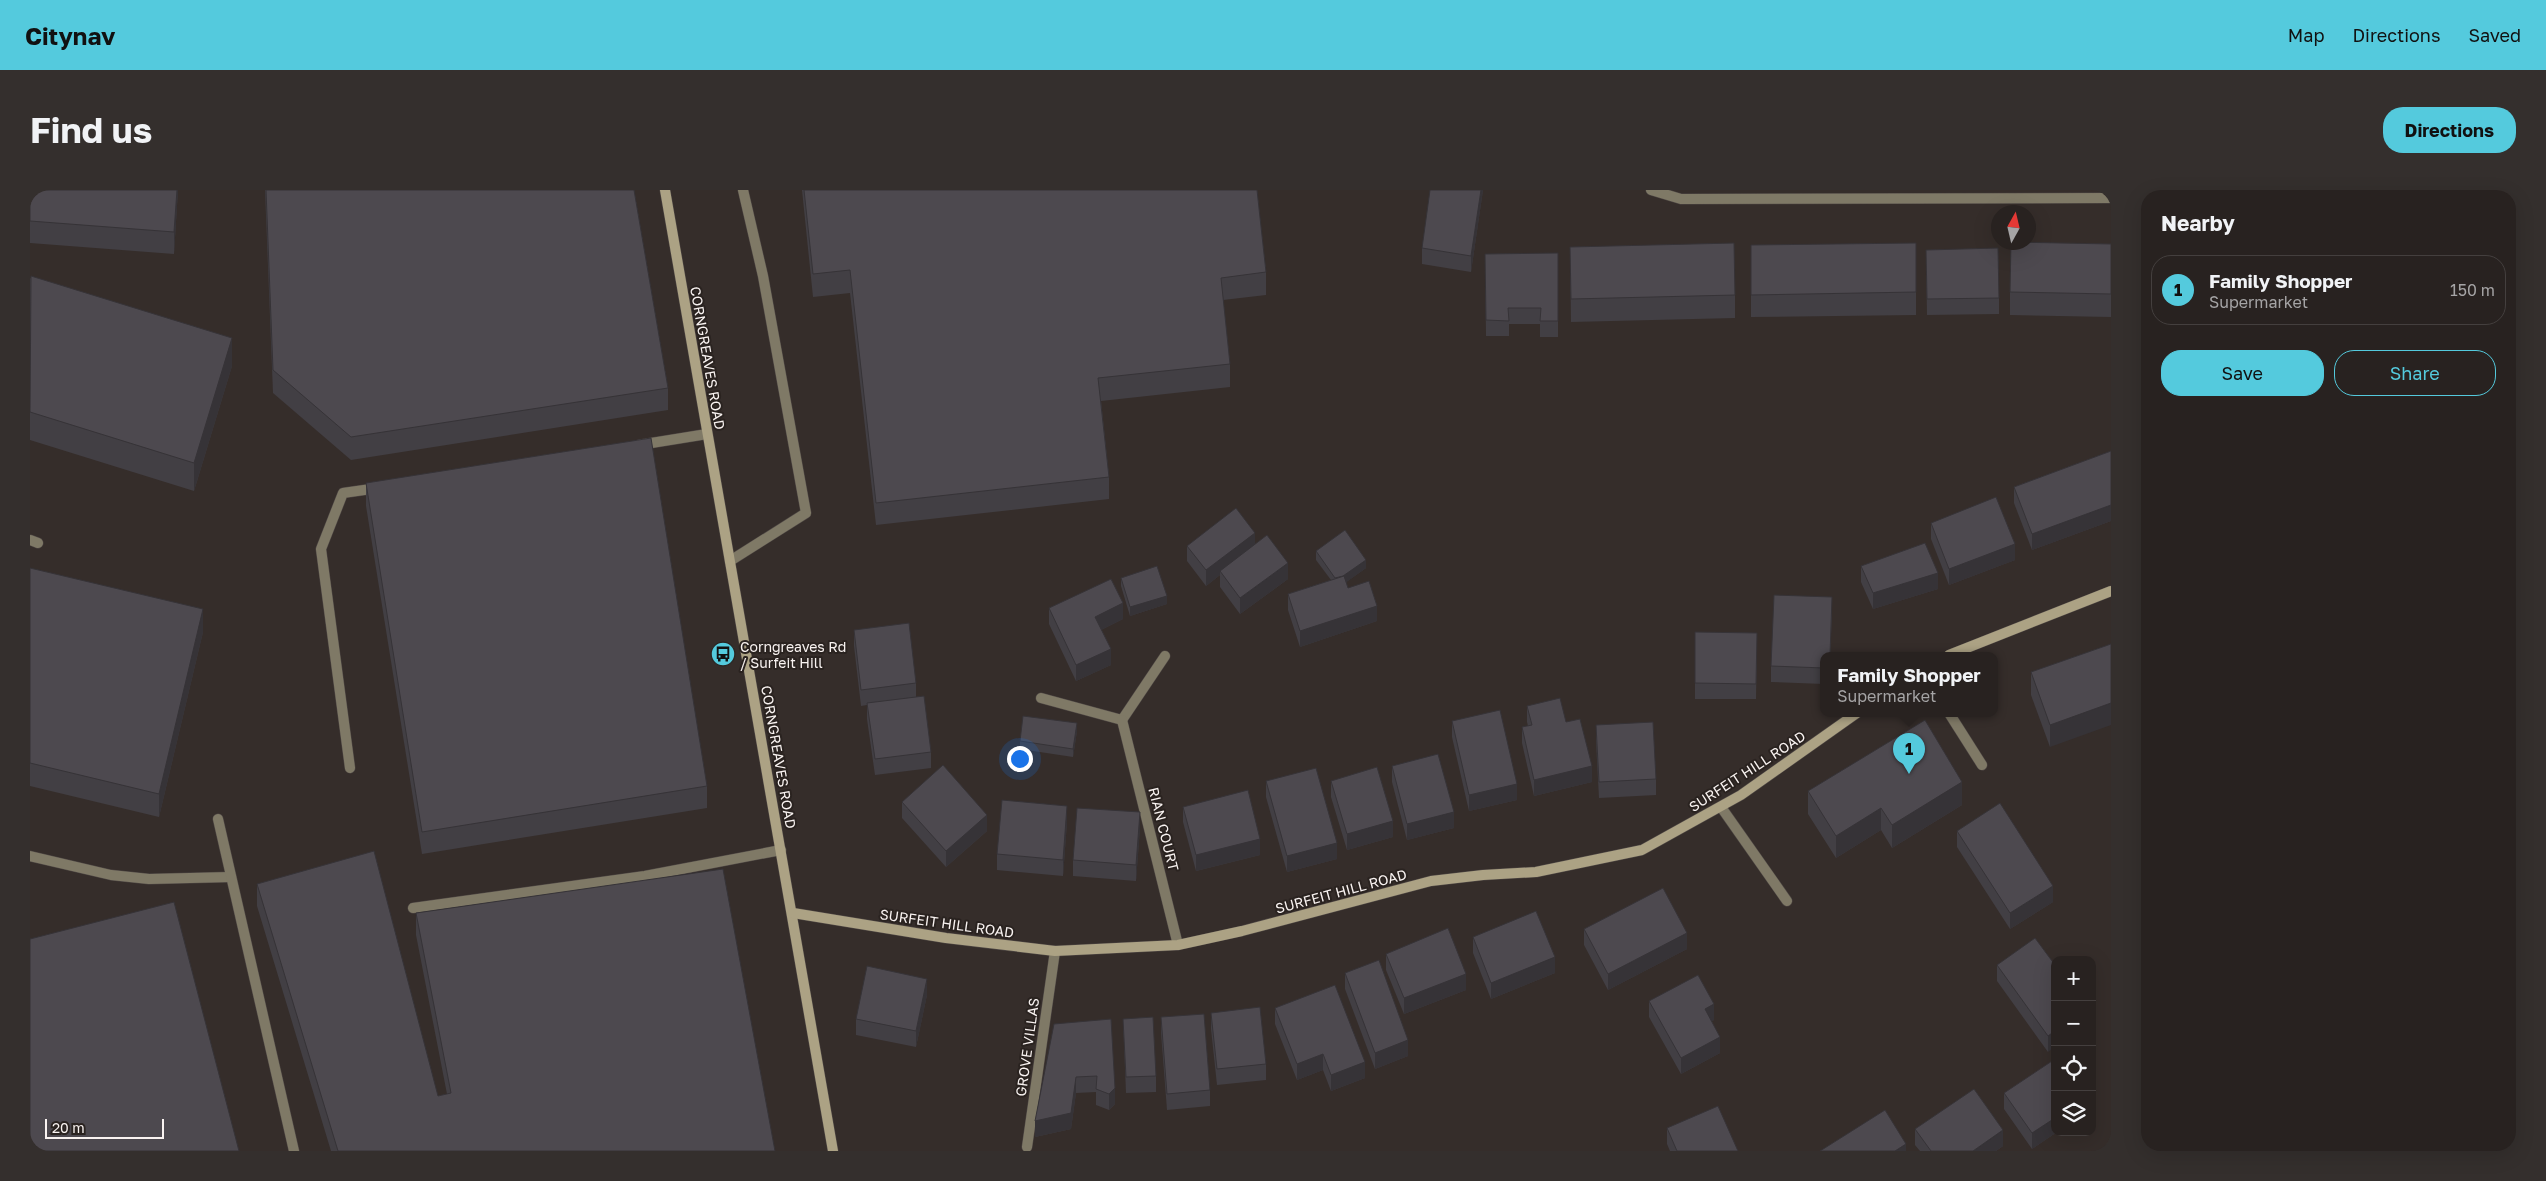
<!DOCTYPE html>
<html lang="en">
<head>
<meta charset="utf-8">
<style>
  body { margin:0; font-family:"Golos Text",sans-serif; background:#342f2d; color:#f1f3f6 }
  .controls { position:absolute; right:15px; bottom:15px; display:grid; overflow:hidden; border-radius:10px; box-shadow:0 5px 20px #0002 }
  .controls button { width:45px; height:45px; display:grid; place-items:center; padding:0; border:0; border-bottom:1px solid #443f3e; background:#282220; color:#f1f3f6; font:25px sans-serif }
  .compass { position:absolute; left:1961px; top:15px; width:45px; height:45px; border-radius:50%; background:#282220; box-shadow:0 5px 20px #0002; rotate:8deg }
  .scale { position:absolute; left:15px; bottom:12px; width:119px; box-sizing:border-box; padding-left:5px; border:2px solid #f9f3f1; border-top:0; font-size:14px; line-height:18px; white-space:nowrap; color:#f9f3f1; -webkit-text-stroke:4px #2a2320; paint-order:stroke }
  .you { position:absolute; left:989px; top:568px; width:18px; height:18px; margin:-12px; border:4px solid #fff; border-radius:50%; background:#1a73e8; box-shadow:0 0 0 8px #1a73e833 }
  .badge { display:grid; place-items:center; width:32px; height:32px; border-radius:50%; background:#54cadd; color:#111; font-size:16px; font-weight:700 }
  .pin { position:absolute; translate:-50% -41px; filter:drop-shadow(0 1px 2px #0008) }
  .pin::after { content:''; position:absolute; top:26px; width:18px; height:15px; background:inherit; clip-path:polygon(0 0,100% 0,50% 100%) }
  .popup { position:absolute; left:1790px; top:462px; width:178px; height:65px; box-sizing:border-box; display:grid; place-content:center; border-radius:10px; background:#282220; filter:drop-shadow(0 1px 4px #0005); font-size:16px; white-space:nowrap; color:#a5a4a5 }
  .popup b { font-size:19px; color:#f1f3f6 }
  .popup::after { content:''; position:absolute; left:50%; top:100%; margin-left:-10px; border:10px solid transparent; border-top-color:#282220 }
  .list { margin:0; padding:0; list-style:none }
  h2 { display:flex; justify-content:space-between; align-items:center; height:65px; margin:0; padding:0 20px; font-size:21px }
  h2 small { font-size:16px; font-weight:400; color:#a5a4a5 }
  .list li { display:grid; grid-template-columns:32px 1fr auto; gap:15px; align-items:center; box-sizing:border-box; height:70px; margin:0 10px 10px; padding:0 10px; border:1px solid #443f3e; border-radius:20px }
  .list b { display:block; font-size:19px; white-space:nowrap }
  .list p { margin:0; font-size:16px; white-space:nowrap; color:#a5a4a5 }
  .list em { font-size:16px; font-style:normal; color:#a5a4a5 }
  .actions { display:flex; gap:10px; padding:15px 20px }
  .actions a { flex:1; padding:11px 0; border:1px solid #54cadd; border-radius:20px; text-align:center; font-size:18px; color:#54cadd }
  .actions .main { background:#54cadd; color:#111 }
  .icon { flex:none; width:28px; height:28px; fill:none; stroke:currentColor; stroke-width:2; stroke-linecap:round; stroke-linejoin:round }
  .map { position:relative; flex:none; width:2081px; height:961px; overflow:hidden; border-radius:20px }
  header { display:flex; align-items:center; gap:30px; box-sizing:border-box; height:70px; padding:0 25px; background:#54cadd; color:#111 }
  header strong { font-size:24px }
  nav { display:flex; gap:28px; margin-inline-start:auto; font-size:18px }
  .intro { display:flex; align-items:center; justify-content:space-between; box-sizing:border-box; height:120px; padding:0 30px }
  h1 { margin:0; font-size:35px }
  .button { padding:12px 22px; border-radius:20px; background:#54cadd; color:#111; font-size:18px; font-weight:700 }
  main { display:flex; gap:30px; padding:0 30px }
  aside { flex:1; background:#282220; border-radius:20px; box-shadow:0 5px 20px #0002 }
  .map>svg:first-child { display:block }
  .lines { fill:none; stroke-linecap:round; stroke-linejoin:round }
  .lane-casing { stroke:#504946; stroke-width:11 }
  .street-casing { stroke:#504946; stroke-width:11 }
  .secondary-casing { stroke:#504946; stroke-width:11 }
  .lane { stroke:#7f7966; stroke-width:10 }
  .street { stroke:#7f7966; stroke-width:10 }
  .secondary { stroke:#aca284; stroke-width:10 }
  .wall { fill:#423f44 }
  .shaded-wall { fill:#363337 }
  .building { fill:#4d494f; stroke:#363337 }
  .labels { text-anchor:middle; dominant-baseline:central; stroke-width:4; stroke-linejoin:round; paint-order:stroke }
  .street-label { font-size:14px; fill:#f9f3f1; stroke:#2a2320 }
  .poi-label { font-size:14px; fill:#f9f3f1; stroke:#2a2320; text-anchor:start }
</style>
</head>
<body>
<header>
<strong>Citynav</strong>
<nav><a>Map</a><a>Directions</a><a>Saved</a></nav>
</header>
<div class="intro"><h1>Find us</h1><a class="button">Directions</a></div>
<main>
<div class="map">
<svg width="2081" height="961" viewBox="0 0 2081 961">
  <rect width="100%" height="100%" fill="#352d2a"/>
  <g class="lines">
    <g class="lane-casing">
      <g id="lane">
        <path d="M 609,255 L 677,244"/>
        <path d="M 0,350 L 8,353"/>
        <path d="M 700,371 L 776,323 L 733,86 L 713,0"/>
        <path d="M 1919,523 L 1952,575"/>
        <path d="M 320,578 L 291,359 L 313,303 L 348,298"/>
        <path d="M 1691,617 L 1757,711"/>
        <path d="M 0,666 L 81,685 L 119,689 L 201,687"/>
        <path d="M 383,718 L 615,686 L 751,660"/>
      </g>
    </g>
    <g class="street-casing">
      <g id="street">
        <path d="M 1621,0 L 1651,9 L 2081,8"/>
        <path d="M 1011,508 L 1092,530 L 1135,466"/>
        <path d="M 1092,530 L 1148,755"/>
        <path d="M 188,629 L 264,961"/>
        <path d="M 997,957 L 1025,761"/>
      </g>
    </g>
    <g class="secondary-casing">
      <g id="secondary">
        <path d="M 635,0 L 803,961"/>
        <path d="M 1919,465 L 2081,401"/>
        <path d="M 763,723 L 916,748 L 1025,761 L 1148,755 L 1212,741 L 1401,691 L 1453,685 L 1506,682 L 1612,660 L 1711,605 L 1827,523"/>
      </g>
    </g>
    <use href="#lane" class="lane"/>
    <use href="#street" class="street"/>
    <use href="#secondary" class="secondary"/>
  </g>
  <g class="wall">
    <path d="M 148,0 L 144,64 L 0,53 L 0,6 Z"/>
    <path d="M 235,0 L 604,0 L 638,198 L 638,220 L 321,270 L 243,203 Z"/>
    <path d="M 772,0 L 1227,0 L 1236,82 L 1236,105 L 1193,110 L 1200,174 L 1200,197 L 1071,211 L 1079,287 L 1079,309 L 846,335 L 820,103 L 783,107 Z"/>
    <path d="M 1453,0 L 1441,82 L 1392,74 L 1392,58 Z"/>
    <path d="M 1886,53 L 1886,125 L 1721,127 L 1721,55 Z"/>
    <path d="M 2081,54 L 2081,127 L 1980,125 L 1980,102 Z"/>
    <path d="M 1540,57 L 1705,105 L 1705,128 L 1541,132 Z"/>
    <path d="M 1896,60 L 1969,108 L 1969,124 L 1897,125 Z"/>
    <path d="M 1528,63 L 1528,147 L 1510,147 L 1510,134 L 1479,134 L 1479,146 L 1456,146 L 1455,64 Z"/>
    <path d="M 0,88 L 202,176 L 164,301 L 0,250 Z"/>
    <path d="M 2081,261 L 2081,331 L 2002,360 L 1984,313 L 1984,297 Z"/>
    <path d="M 336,293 L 677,596 L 677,618 L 392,664 L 336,316 Z"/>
    <path d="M 1901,333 L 1985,370 L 1919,395 L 1901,349 Z"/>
    <path d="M 1225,355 L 1258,389 L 1210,424 L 1190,397 L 1190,385 L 1176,396 L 1157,371 L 1157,356 Z"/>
    <path d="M 1286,361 L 1336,378 L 1316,392 L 1318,398 L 1347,431 L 1270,457 L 1258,420 L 1258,404 L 1301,390 L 1286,370 Z"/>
    <path d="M 1831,376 L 1908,399 L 1843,419 L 1831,392 Z"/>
    <path d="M 0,378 L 173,442 L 129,627 L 0,596 Z"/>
    <path d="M 1091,388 L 1137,414 L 1100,426 L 1091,396 Z"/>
    <path d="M 1019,418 L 1093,429 L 1071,440 L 1081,475 L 1046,491 L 1019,434 Z"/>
    <path d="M 1802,423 L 1800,465 L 1794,465 L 1794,494 L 1741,492 L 1741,476 Z"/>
    <path d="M 824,440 L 886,493 L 886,507 L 901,562 L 901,578 L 845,585 L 837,529 L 837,515 L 831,516 L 824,456 Z"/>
    <path d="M 1665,442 L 1727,443 L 1726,509 L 1665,509 Z"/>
    <path d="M 2081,454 L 2020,557 L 2001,505 L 2001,482 Z"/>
    <path d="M 1497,516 L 1536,532 L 1562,592 L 1504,606 L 1492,553 L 1492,537 L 1498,536 L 1497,532 Z"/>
    <path d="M 1422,531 L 1487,610 L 1439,621 L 1422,547 Z"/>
    <path d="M 1566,535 L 1626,589 L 1626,605 L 1569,608 L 1566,551 Z"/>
    <path d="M 1047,541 L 1043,567 L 990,559 L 990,551 Z"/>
    <path d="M 1362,576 L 1424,638 L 1377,650 L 1362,592 Z"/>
    <path d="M 1236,591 L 1307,669 L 1257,682 L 1236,607 Z"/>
    <path d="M 1301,591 L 1363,647 L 1317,660 L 1301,607 Z"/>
    <path d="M 1778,601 L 1932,615 L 1862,658 L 1851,640 L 1806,668 L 1778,624 Z"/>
    <path d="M 872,612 L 957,641 L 916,677 L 872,628 Z"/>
    <path d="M 1153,617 L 1230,665 L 1166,681 L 1153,632 Z"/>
    <path d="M 1037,632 L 1033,686 L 967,680 L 967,664 Z"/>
    <path d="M 1110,638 L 1106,691 L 1043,686 L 1043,670 Z"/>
    <path d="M 1927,641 L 2023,712 L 1980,739 L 1927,657 Z"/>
    <path d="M 227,694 L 408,906 L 417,904 L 386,745 L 386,723 L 745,961 L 301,961 L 227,716 Z"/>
    <path d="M 1554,739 L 1657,759 L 1578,800 L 1554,755 Z"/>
    <path d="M 1443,747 L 1525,783 L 1461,809 L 1443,763 Z"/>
    <path d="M 1356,764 L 1436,800 L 1374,824 L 1356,780 Z"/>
    <path d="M 1967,775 L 2025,775 L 2018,862 L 1967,791 Z"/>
    <path d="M 1315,783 L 1378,866 L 1345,879 L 1315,799 Z"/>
    <path d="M 897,805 L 886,857 L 826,845 L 826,829 Z"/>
    <path d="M 1619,811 L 1684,830 L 1682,831 L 1690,863 L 1651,884 L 1619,827 Z"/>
    <path d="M 1245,818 L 1335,888 L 1301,901 L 1293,880 L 1267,890 L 1245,834 Z"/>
    <path d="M 1181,823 L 1236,874 L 1236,890 L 1187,895 L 1181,839 Z"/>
    <path d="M 1131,827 L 1180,900 L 1180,916 L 1137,920 L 1131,843 Z"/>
    <path d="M 1081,829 L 1085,914 L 1079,920 L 1066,915 L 1066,902 L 1046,903 L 1041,939 L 1005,947 Z"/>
    <path d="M 1093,829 L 1126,886 L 1126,902 L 1096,903 Z"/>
    <path d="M 1974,903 L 2025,942 L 2027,942 L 2002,959 L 1974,919 Z"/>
    <path d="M 1637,938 L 1708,961 L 1640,961 L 1637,954 Z"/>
    <path d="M 1885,939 L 1973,956 L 1966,961 L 1890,961 L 1885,955 Z"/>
  </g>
  <g class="shaded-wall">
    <path d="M 147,0 L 148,0 L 144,64 L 144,42 Z"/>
    <path d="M 1451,0 L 1453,0 L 1441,82 L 1441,66 Z"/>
    <path d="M 202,148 L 202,176 L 164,301 L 164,273 Z"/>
    <path d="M 2081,315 L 2081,331 L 2002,360 L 2002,344 Z"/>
    <path d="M 1225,343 L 1225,359 L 1190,381 L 1190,385 L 1176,396 L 1176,380 Z"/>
    <path d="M 1985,354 L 1985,370 L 1919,395 L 1919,379 Z"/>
    <path d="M 1336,370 L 1336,378 L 1307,399 L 1307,390 Z"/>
    <path d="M 1258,373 L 1258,389 L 1210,424 L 1210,408 Z"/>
    <path d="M 1908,383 L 1908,399 L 1843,419 L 1843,403 Z"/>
    <path d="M 1137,406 L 1137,414 L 1100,426 L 1100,417 Z"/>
    <path d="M 1093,413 L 1093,429 L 1065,443 L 1065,427 Z"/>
    <path d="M 1347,416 L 1347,431 L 1270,457 L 1270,441 Z"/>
    <path d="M 173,419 L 173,442 L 129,627 L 129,604 Z"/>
    <path d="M 1081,459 L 1081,475 L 1046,491 L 1046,475 Z"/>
    <path d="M 2081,513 L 2081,535 L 2020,557 L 2020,535 Z"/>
    <path d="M 1047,533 L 1047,541 L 1043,567 L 1043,559 Z"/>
    <path d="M 1562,576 L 1562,592 L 1504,606 L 1504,590 Z"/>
    <path d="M 1932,592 L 1932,615 L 1862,658 L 1862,635 Z"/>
    <path d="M 1487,594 L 1487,610 L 1439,621 L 1439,605 Z"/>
    <path d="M 1037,616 L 1037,632 L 1033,686 L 1033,670 Z"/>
    <path d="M 1851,618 L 1851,640 L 1806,668 L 1806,646 Z"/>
    <path d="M 1110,622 L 1110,638 L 1106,691 L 1106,675 Z"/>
    <path d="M 1424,622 L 1424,638 L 1377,650 L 1377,634 Z"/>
    <path d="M 957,625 L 957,641 L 916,677 L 916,661 Z"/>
    <path d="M 1363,631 L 1363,647 L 1317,660 L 1317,644 Z"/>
    <path d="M 1230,649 L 1230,665 L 1166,681 L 1166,665 Z"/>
    <path d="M 1307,653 L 1307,669 L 1257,682 L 1257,666 Z"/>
    <path d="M 2023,696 L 2023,712 L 1980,739 L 1980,723 Z"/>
    <path d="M 1657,743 L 1657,759 L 1578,800 L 1578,784 Z"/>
    <path d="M 1525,767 L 1525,783 L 1461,809 L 1461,793 Z"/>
    <path d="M 1436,784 L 1436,800 L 1374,824 L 1374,808 Z"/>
    <path d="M 897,789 L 897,805 L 886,857 L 886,841 Z"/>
    <path d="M 1684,814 L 1684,830 L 1675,835 L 1675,819 Z"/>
    <path d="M 2025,841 L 2025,857 L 2018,862 L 2018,846 Z"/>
    <path d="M 1690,847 L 1690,863 L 1651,884 L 1651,868 Z"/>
    <path d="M 1378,850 L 1378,866 L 1345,879 L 1345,863 Z"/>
    <path d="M 1293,864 L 1293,880 L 1267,890 L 1267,874 Z"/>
    <path d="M 1335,872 L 1335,888 L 1301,901 L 1301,885 Z"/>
    <path d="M 1046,887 L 1046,903 L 1041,939 L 1005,947 L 1005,931 Z"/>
    <path d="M 1085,898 L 1085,914 L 1079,920 L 1079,904 Z"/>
    <path d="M 2063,901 L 2063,917 L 2062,918 L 2062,902 Z"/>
    <path d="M 2025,928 L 2025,942 L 2027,942 L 2002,959 L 2002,943 Z"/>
    <path d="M 1973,940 L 1973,956 L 1966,961 L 1943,961 Z"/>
    <path d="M 1876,954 L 1876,961 L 1865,961 Z"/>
  </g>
  <g class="building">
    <path d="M 0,0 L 147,0 L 144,42 L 0,31 Z"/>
    <path d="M 236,0 L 604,0 L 638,198 L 321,247 L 243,180 Z"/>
    <path d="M 774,0 L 1227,0 L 1236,82 L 1191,88 L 1200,174 L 1068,188 L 1079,287 L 846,313 L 820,80 L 783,84 Z"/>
    <path d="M 1400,0 L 1451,0 L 1441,66 L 1392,58 Z"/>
    <path d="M 1981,52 L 2081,54 L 2081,104 L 1980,102 Z"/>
    <path d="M 1704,53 L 1705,105 L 1541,109 L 1540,57 Z"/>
    <path d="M 1886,53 L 1886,102 L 1721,105 L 1721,55 Z"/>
    <path d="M 1968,58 L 1969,108 L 1897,109 L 1896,60 Z"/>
    <path d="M 1528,63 L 1528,131 L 1510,131 L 1511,118 L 1478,118 L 1479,131 L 1456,130 L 1455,64 Z"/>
    <path d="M 1,86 L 202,148 L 164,273 L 0,222 Z"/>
    <path d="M 621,248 L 677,596 L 392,642 L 336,293 Z"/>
    <path d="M 2081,261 L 2081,315 L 2002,344 L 1984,297 Z"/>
    <path d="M 1966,307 L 1985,354 L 1919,379 L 1901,333 Z"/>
    <path d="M 1206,318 L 1225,343 L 1176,380 L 1157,356 Z"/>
    <path d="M 1315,340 L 1336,370 L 1313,386 L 1305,388 L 1286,361 Z"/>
    <path d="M 1237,345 L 1258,373 L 1210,408 L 1190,381 Z"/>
    <path d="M 1895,353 L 1908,383 L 1843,403 L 1831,376 Z"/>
    <path d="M 1127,376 L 1137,406 L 1100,417 L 1091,388 Z"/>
    <path d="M 0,378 L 173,419 L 129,604 L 0,573 Z"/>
    <path d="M 1314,386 L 1318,398 L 1339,391 L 1347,416 L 1270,441 L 1258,404 Z"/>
    <path d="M 1081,389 L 1093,413 L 1065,427 L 1081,459 L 1046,475 L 1019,418 Z"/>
    <path d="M 1744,405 L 1802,407 L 1800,465 L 1794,465 L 1794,478 L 1741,476 Z"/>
    <path d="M 879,433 L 886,493 L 831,500 L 824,440 Z"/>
    <path d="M 1665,442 L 1727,443 L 1726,494 L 1665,493 Z"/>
    <path d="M 2081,454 L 2081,513 L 2020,535 L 2001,482 Z"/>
    <path d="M 894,506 L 901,562 L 845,569 L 837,513 Z"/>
    <path d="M 1530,508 L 1536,532 L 1550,529 L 1562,576 L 1504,590 L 1492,537 L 1502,535 L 1497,516 Z"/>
    <path d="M 1470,520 L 1487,594 L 1439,605 L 1422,531 Z"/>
    <path d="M 993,526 L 1047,533 L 1043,559 L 990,551 Z"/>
    <path d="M 1895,530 L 1932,592 L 1862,635 L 1851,618 L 1806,646 L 1778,601 Z"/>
    <path d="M 1623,532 L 1626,589 L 1569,592 L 1566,535 Z"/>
    <path d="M 1408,564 L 1424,622 L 1377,634 L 1362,576 Z"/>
    <path d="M 913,575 L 957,625 L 916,661 L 872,612 Z"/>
    <path d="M 1347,577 L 1363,631 L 1317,644 L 1301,591 Z"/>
    <path d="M 1286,578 L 1307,653 L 1257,666 L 1236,591 Z"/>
    <path d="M 1218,600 L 1230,649 L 1166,665 L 1153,617 Z"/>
    <path d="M 972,610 L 1037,616 L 1033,670 L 967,664 Z"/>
    <path d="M 1970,613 L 2023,696 L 1980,723 L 1927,641 Z"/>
    <path d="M 1047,618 L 1110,622 L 1106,675 L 1043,670 Z"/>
    <path d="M 344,661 L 408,906 L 421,903 L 386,723 L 693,679 L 745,961 L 308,961 L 227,694 Z"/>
    <path d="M 1633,698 L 1657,743 L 1578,784 L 1554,739 Z"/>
    <path d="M 144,712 L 209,961 L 0,961 L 0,749 Z"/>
    <path d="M 1506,721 L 1525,767 L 1461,793 L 1443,747 Z"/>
    <path d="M 1418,738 L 1436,784 L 1374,808 L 1356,764 Z"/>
    <path d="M 2005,748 L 2025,775 L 2025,841 L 2018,846 L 1967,775 Z"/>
    <path d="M 1349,770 L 1378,850 L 1345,863 L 1315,783 Z"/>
    <path d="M 837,776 L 897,789 L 886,841 L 826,829 Z"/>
    <path d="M 1668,785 L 1684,814 L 1675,819 L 1690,847 L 1651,868 L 1619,811 Z"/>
    <path d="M 1305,795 L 1335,872 L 1301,885 L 1293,864 L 1267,874 L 1245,818 Z"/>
    <path d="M 1230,817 L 1236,874 L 1187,879 L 1181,823 Z"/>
    <path d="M 1174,824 L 1180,900 L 1137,904 L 1131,827 Z"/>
    <path d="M 1123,827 L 1126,886 L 1096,887 L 1093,829 Z"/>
    <path d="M 1081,829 L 1085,898 L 1079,904 L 1066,899 L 1067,886 L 1046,887 L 1041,923 L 1005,931 L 1024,834 Z"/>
    <path d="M 2025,869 L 2025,928 L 2002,943 L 1974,903 Z"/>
    <path d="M 1944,899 L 1973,940 L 1943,961 L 1901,961 L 1885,939 Z"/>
    <path d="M 1688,916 L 1708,961 L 1647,961 L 1637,938 Z"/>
    <path d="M 1855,920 L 1876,954 L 1865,961 L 1790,961 Z"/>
  </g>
  <defs>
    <g id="bus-disc" transform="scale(1.25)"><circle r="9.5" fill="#54cadd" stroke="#2a2320"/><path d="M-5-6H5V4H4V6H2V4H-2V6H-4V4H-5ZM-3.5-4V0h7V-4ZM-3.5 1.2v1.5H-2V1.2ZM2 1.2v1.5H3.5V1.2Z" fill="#111"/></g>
  </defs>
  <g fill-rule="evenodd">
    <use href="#bus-disc" x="693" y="464"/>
  </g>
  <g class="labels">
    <g class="street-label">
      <text transform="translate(678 168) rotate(80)">CORNGREAVES ROAD</text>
      <text transform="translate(749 567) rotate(80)">CORNGREAVES ROAD</text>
      <text transform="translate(1717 581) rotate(-33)">SURFEIT HILL ROAD</text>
      <text transform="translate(1134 639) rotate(76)">RIAN COURT</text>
      <text transform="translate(1311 701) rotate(-15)">SURFEIT HILL ROAD</text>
      <text transform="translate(917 733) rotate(8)">SURFEIT HILL ROAD</text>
      <text transform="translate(997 857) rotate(-82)">GROVE VILLAS</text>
    </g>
    <g class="poi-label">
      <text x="710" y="456">Corngreaves Rd<tspan x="710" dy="16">/ Surfeit Hill</tspan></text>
    </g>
  </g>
</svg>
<div class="controls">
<button>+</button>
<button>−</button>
<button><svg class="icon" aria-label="locate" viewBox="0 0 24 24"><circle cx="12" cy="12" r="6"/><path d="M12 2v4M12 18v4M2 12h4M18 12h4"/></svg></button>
<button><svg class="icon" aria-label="layers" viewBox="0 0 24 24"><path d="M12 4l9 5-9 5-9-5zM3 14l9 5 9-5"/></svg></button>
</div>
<svg class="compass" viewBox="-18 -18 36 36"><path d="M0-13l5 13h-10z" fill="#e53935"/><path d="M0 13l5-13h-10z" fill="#a5a4a5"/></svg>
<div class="scale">20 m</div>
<div class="you"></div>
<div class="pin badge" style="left:1879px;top:584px">1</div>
<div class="popup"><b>Family Shopper</b>Supermarket</div>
</div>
<aside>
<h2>Nearby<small></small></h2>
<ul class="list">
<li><span class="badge">1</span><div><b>Family Shopper</b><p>Supermarket</p></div><em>150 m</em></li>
</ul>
<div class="actions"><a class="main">Save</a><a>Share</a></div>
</aside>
</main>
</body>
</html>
